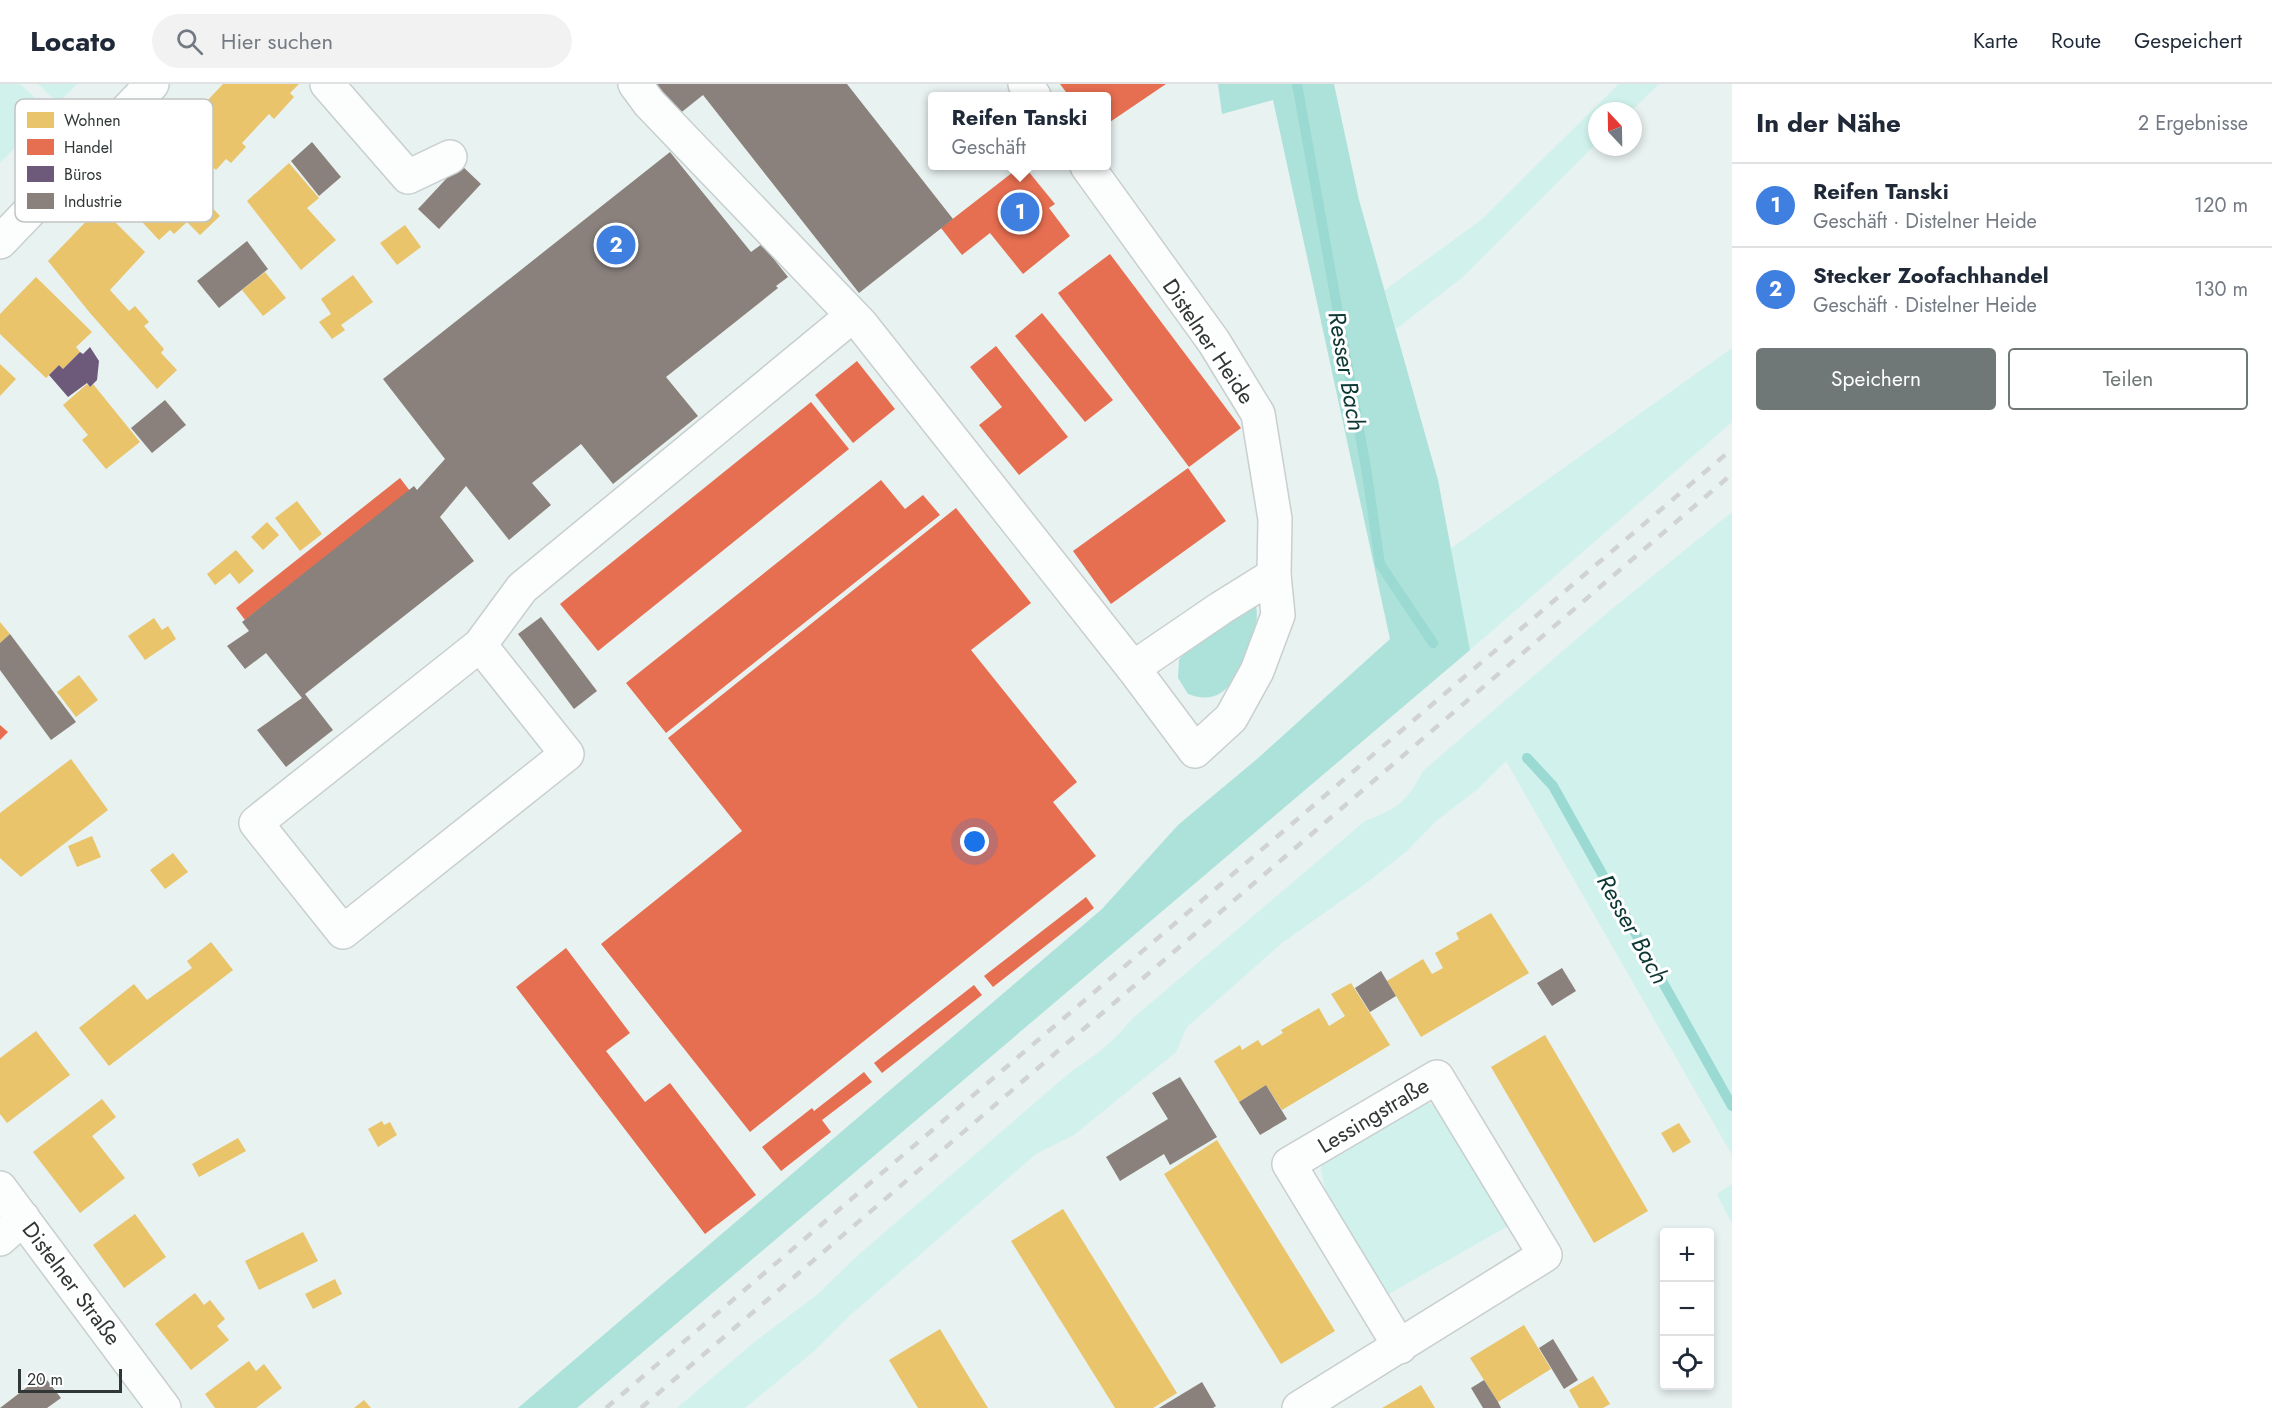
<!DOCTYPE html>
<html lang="de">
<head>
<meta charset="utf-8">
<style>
  body { margin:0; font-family:Jost,sans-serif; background:#f2f2f3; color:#1f2937 }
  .controls { position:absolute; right:18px; bottom:18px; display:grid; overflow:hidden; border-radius:6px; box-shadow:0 3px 9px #0003 }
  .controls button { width:54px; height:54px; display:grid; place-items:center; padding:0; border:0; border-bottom:2px solid #e0e1e3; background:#fff; color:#1f2937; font:30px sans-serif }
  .compass { position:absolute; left:1588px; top:18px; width:54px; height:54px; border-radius:50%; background:#fff; box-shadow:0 3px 9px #0003; rotate:338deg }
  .scale { position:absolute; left:18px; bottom:15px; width:104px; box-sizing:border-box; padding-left:6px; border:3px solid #303736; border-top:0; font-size:16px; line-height:21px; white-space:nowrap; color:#303736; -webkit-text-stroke:4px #fff; paint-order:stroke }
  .you { position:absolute; left:975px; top:758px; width:21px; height:21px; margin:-15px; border:4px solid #fff; border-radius:50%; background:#1a73e8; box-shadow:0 0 0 9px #1a73e833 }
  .badge { display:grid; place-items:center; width:39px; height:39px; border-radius:50%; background:#707877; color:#fff; font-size:20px; font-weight:700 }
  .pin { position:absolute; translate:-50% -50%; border:3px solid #fff; box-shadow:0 2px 6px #0006 }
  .popup { position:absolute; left:928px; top:8px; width:183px; height:78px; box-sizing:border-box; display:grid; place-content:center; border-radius:6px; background:#fff; filter:drop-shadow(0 2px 4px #0005); font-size:20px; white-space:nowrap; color:#747a83 }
  .popup b { font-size:22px; color:#1f2937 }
  .popup::after { content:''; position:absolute; left:50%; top:100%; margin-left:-12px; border:12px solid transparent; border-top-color:#fff }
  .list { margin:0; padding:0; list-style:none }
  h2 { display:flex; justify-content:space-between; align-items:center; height:78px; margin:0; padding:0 24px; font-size:26px }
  h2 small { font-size:20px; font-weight:400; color:#747a83 }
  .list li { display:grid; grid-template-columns:39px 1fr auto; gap:18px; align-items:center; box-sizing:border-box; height:84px; padding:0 24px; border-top:2px solid #e0e1e3 }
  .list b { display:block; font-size:22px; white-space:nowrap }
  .list p { margin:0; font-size:20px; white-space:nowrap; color:#747a83 }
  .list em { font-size:20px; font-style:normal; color:#747a83 }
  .actions { display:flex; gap:12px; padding:18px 24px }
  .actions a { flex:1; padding:14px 0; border:2px solid #707877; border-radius:6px; text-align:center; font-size:21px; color:#707877 }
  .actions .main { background:#707877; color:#fff }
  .icon { flex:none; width:33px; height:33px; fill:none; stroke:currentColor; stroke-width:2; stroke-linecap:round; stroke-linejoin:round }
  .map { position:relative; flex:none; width:1732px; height:1324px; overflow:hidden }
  header { display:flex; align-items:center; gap:36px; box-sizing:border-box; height:84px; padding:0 30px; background:#fff; border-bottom:2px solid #e0e1e3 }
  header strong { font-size:28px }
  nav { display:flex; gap:33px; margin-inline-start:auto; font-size:21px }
  .search { width:420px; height:54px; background:#f2f2f3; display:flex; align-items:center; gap:15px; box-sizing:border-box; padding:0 21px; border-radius:33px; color:#747a83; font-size:22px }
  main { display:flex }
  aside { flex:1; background:#fff }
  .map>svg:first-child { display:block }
  .green { fill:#d0f1ec }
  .forest { fill:#ade2db }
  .homes { fill:#e9c46a }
  .shops { fill:#e76f51 }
  .offices { fill:#6d597a }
  .industry { fill:#8a817c }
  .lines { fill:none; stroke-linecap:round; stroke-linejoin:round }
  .stream { stroke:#9adad3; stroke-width:10 }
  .minor-casing { stroke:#c8cfce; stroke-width:36 }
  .major-casing { stroke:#c8cfce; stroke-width:36 }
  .minor { stroke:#fcfdfd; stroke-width:33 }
  .major { stroke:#fcfdfd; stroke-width:33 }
  .rail { stroke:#d1d3d3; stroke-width:4.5; stroke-dasharray:10 10; stroke-linecap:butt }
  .labels { text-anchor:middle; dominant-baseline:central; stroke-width:6; stroke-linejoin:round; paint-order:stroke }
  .street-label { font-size:22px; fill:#303736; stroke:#fff }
  .water-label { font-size:24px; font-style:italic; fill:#0d3834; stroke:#fff }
  .key { fill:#fff; stroke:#c1c3c3; stroke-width:1.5 }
  .key-label { font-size:16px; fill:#303736 }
</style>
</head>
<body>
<header>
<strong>Locato</strong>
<div class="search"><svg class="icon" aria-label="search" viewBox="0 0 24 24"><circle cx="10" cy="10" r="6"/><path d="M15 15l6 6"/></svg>Hier suchen</div>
<nav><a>Karte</a><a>Route</a><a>Gespeichert</a></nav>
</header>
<main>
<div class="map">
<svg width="1732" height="1324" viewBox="0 0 1732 1324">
  <rect width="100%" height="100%" fill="#e8f2f0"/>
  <g class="green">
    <path d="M 0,0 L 20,0 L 50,28 L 0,79 Z"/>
    <path d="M 38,0 L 77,0 L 58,19 Z"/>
    <path d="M 1619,0 L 1659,0 L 1631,27 L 1597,27 L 1597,59 L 1464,192 L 1396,245 L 1385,206 L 1481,136 Z"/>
    <path d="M 1732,264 L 1732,338 L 1470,566 L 1450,465 Z"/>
    <path d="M 1732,428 L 1732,1071 L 1506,677 L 1478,705 L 1436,737 L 1407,767 L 1369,797 L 1282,859 L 1187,943 L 1176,968 L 1074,1051 L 1036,1070 L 848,1233 L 813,1268 L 745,1324 L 677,1324 L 752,1260 L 818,1210 L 856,1173 L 1073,986 C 1096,972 1115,956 1132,935 L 1365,737 C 1398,724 1406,719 1423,687 L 1607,529 Z"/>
    <path d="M 1425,1018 L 1434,1021 L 1446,1031 L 1508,1142 L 1387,1211 L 1326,1109 L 1321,1086 L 1322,1078 Z"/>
    <path d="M 1732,1100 L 1732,1140 L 1717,1110 Z"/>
  </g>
  <g class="forest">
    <path d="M 1218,0 L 1334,0 L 1359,116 L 1438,396 L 1470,566 L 577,1324 L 518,1324 L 1102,825 L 1178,741 L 1257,675 L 1390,555 L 1273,16 L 1222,30 Z"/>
    <path d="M 1256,521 C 1259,538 1254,551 1248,567 C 1237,594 1223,624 1188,610 L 1178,594 L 1179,576 L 1184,568 Z"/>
  </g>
  <g class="homes">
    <path d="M 223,0 L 299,0 L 290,9 L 294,13 L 274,35 L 269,30 L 242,59 L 246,63 L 231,79 L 226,75 L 216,86 L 177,49 Z"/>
    <path d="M 159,67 L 220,132 L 200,151 L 187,138 L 174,150 L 170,146 L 159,156 L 114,108 Z"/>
    <path d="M 289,79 L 319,114 L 307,124 L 336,156 L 301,186 L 247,117 Z"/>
    <path d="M 100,123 L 145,168 L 110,206 L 129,227 L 135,222 L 149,238 L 144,242 L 164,265 L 161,269 L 177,286 L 157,305 L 90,229 L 48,177 Z"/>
    <path d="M 405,141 L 421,163 L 397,181 L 380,159 Z"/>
    <path d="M 265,188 L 286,214 L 263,232 L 242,206 Z"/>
    <path d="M 353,191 L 373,218 L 341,241 L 345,246 L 332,255 L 319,238 L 331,230 L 321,215 Z"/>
    <path d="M 36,193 L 92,248 L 76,263 L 80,268 L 63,285 L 59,281 L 46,294 L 0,250 L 0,230 Z"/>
    <path d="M 0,280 L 16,295 L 0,312 Z"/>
    <path d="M 87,300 L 90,303 L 93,300 L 140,358 L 106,385 L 82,356 L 88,351 L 63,321 Z"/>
    <path d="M 297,417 L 322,450 L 300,467 L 275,434 Z"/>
    <path d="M 267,438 L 279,451 L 263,466 L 251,453 Z"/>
    <path d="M 236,466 L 254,487 L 239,500 L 230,489 L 215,501 L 207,490 Z"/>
    <path d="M 154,534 L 162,546 L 168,542 L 176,555 L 145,576 L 128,552 Z"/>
    <path d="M 0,538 L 10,550 L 0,559 Z"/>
    <path d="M 79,591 L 98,616 L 76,633 L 57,608 Z"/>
    <path d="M 71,675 L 108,726 L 21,793 L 0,774 L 0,729 Z"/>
    <path d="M 92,752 L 101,773 L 77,783 L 68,762 Z"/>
    <path d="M 173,769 L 188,788 L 165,805 L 150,786 Z"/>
    <path d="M 1491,829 L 1529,889 L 1421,953 L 1387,897 L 1423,875 L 1432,890 L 1443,884 L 1435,869 L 1459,855 L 1456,849 Z"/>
    <path d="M 211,858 L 233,886 L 109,982 L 79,944 L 134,900 L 147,916 L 192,884 L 187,877 Z"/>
    <path d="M 1351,899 L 1390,961 L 1282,1026 L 1266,1001 L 1239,1018 L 1214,977 L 1240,961 L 1242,966 L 1258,956 L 1262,962 L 1283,949 L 1281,946 L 1319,924 L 1329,942 L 1345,932 L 1331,910 Z"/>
    <path d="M 36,947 L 70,991 L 7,1039 L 0,1030 L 0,974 Z"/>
    <path d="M 1545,951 L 1648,1127 L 1594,1159 L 1491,983 Z"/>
    <path d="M 102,1015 L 116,1033 L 92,1052 L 125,1094 L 80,1129 L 33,1068 Z"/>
    <path d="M 382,1037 L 384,1041 L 390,1038 L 397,1051 L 378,1063 L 368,1045 Z"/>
    <path d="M 1679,1039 L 1691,1058 L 1673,1069 L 1661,1049 Z"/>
    <path d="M 238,1054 L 246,1067 L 199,1093 L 192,1080 Z"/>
    <path d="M 1217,1056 L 1335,1247 L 1281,1280 L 1164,1090 Z"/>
    <path d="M 1063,1125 L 1177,1309 L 1153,1324 L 1115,1324 L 1011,1157 Z"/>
    <path d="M 135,1130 L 166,1173 L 124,1204 L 93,1161 Z"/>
    <path d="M 303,1148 L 318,1177 L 259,1206 L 245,1177 Z"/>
    <path d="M 335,1195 L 342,1210 L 313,1225 L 305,1210 Z"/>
    <path d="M 195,1209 L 204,1221 L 210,1216 L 225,1235 L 217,1242 L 229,1256 L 191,1286 L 155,1240 Z"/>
    <path d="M 1524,1241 L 1551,1285 L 1498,1318 L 1470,1274 Z"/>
    <path d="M 940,1245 L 967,1290 L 988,1324 L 918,1324 L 889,1276 Z"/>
    <path d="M 249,1277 L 256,1287 L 264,1280 L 282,1304 L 256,1324 L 215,1324 L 205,1310 Z"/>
    <path d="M 1593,1292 L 1610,1320 L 1603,1324 L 1579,1324 L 1569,1306 Z"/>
    <path d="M 1421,1301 L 1435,1324 L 1382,1324 L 1396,1316 Z"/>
    <path d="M 364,1316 L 371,1324 L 354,1324 Z"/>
  </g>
  <g class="shops">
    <path d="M 1060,0 L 1166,0 L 1107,40 L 1107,12 L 1069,12 Z"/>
    <path d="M 1021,82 L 1024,82 L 1055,120 L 1049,124 L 1070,152 L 1023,190 L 990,149 L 962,171 L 941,144 Z"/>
    <path d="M 1110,170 L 1241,344 L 1189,383 L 1058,209 Z"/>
    <path d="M 1042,229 L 1113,316 L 1085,338 L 1015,252 Z"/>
    <path d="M 996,262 L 1068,353 L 1019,391 L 979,341 L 1002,323 L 970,283 Z"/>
    <path d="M 857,277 L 895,325 L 853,359 L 815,311 Z"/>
    <path d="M 811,318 L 849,365 L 598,567 L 560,520 Z"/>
    <path d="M 1188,384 L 1226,437 L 1111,520 L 1073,467 Z"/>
    <path d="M 400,394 L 410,407 L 245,536 L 236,524 Z"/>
    <path d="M 881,396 L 905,425 L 923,411 L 940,431 L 666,649 L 626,599 Z"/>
    <path d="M 956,424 L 1031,519 L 971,566 L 1077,698 L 1053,718 L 1096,772 L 750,1048 L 601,860 L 742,747 L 668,654 Z"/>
    <path d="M 0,641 L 8,648 L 0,656 Z"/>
    <path d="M 1086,813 L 1094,824 L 993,903 L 984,892 Z"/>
    <path d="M 566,864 L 630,949 L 606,967 L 645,1018 L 670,999 L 756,1111 L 705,1150 L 516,903 Z"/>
    <path d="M 974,901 L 982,911 L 882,989 L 874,979 Z"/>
    <path d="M 864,988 L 872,998 L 822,1036 L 831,1048 L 781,1087 L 762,1063 L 812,1024 L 814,1027 Z"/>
  </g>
  <path class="offices" d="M 90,263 L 99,277 L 97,296 L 90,303 L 87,299 L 68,313 L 49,291 L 59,281 L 63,285 L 80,268 L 83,270 Z"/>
  <g class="industry">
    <path d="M 645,0 L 847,0 L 953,135 L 859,209 L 703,11 L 673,35 Z"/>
    <path d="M 312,58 L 341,93 L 319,112 L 291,77 Z"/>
    <path d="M 670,68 L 751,168 L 762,160 L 788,193 L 776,202 L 778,204 L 666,293 L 698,332 L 613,400 L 581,360 L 532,399 L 551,421 L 509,456 L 466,402 L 440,433 L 474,477 L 305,610 L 333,646 L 286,683 L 257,646 L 302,614 L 266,569 L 245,585 L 227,562 L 249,547 L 242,538 L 414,402 L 417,406 L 445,375 L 383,295 Z"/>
    <path d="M 460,80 L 481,100 L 439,145 L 418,125 Z"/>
    <path d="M 247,157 L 268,185 L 219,224 L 197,197 Z"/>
    <path d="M 165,316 L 186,341 L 152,369 L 131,344 Z"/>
    <path d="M 541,533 L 597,607 L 574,625 L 518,550 Z"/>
    <path d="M 10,550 L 76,638 L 51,656 L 0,586 L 0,559 Z"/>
    <path d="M 1562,884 L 1576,907 L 1552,922 L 1537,899 Z"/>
    <path d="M 1381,887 L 1396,912 L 1370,928 L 1355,904 Z"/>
    <path d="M 1180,993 L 1217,1053 L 1170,1081 L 1164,1070 L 1120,1097 L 1106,1073 L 1168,1035 L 1152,1009 Z"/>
    <path d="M 1266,1001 L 1287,1035 L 1260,1051 L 1239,1018 Z"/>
    <path d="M 1553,1255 L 1578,1296 L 1564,1305 L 1539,1264 Z"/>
    <path d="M 43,1291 L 61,1314 L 47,1324 L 0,1324 Z"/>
    <path d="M 1484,1296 L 1498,1318 L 1501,1324 L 1483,1324 L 1471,1304 Z"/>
    <path d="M 1202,1298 L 1216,1322 L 1213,1324 L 1159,1324 Z"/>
  </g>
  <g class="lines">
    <g class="stream">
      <path d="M 1297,0 L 1367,390 L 1380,480 L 1433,559"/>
      <path d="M 1527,674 L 1553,702 L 1732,1022"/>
    </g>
    <g class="minor-casing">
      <g id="minor">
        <path d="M 327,0 L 408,93 L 450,73"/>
        <path d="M 635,0 L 649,19 L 861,240 L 1133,584 L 1195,667 L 1231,634 L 1257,587 L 1278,531 L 1274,491 L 1275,435 L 1258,330 L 1214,258 L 1087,82"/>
        <path d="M 1025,0 L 1034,12"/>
        <path d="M 480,561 L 567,670 L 343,848 L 256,739 L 480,561 L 522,504 L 852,232"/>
        <path d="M 1133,584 L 1221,524 L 1274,491"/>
        <path d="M 0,1104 L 164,1324"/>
        <path d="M 0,1155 L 23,1134"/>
        <path d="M 1299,1324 L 1545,1171 L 1437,993 L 1289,1080 L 1400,1263"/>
      </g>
    </g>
    <g class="major-casing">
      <path id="major" d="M 0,158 L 152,0"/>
    </g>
    <use href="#minor" class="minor"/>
    <use href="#major" class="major"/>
    <g class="rail">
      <path d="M 606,1324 L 1732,365"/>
      <path d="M 641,1324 L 1732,390"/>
    </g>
  </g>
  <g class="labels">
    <g class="street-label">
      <text transform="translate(1209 257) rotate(56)">Distelner Heide</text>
      <text transform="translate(1373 1031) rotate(-31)">Lessingstraße</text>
      <text transform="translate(72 1199) rotate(53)">Distelner Straße</text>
    </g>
    <g class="water-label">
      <text transform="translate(1347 287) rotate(80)">Resser Bach</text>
      <text transform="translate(1633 845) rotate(61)">Resser Bach</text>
    </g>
  </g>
  <rect x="15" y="15" width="198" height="123" rx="9" class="key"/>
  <rect x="27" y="28" width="27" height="16" fill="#e9c46a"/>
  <rect x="27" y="55" width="27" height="16" fill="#e76f51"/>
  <rect x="27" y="82" width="27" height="16" fill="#6d597a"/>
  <rect x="27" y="109" width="27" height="16" fill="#8a817c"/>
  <g class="key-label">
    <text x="64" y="42">Wohnen</text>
    <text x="64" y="69">Handel</text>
    <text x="64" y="96">Büros</text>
    <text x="64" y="123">Industrie</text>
  </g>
</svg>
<div class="controls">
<button>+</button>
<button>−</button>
<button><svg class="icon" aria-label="locate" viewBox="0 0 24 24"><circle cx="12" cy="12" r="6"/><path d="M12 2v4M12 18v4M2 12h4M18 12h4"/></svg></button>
</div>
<svg class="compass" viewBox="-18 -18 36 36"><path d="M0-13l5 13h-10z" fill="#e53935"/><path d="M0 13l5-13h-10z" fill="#747a83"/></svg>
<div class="scale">20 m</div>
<div class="you"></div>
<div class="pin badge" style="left:1020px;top:128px;background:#3f7fe0">1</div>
<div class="popup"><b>Reifen Tanski</b>Geschäft</div>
<div class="pin badge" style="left:616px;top:161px;background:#3f7fe0">2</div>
</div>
<aside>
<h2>In der Nähe<small>2 Ergebnisse</small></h2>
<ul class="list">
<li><span class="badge" style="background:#3f7fe0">1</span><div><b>Reifen Tanski</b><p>Geschäft · Distelner Heide</p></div><em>120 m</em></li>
<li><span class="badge" style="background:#3f7fe0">2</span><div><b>Stecker Zoofachhandel</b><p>Geschäft · Distelner Heide</p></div><em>130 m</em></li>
</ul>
<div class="actions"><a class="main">Speichern</a><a>Teilen</a></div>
</aside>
</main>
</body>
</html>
